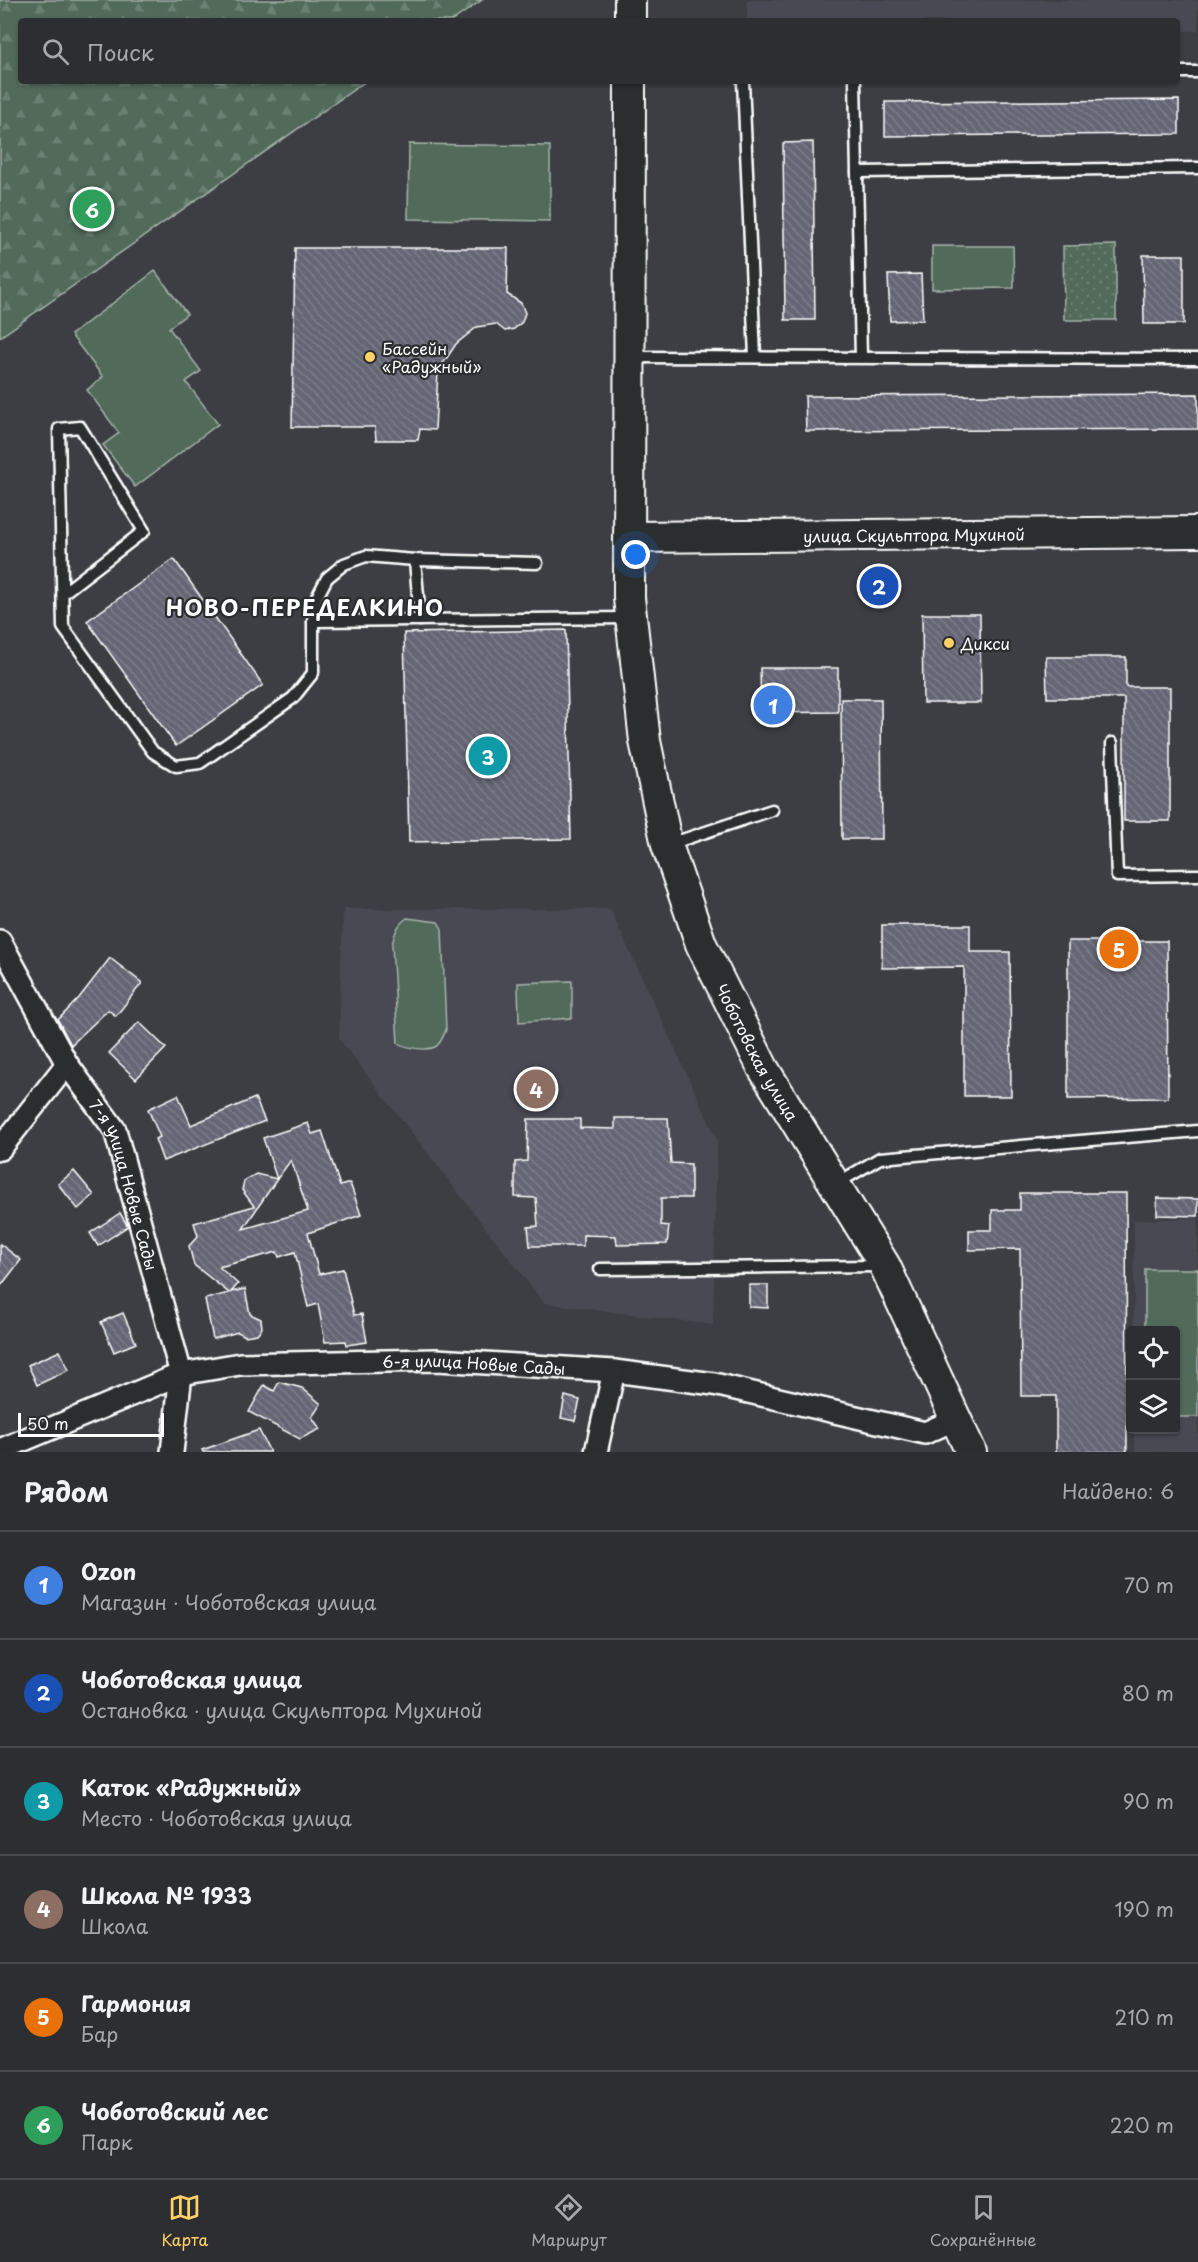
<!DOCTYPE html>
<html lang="ru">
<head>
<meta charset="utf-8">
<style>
  body { margin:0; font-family:"Playpen Sans",sans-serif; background:#35363a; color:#f1f3f6 }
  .controls { position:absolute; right:18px; bottom:18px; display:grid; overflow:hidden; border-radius:6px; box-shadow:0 2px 4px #0004 }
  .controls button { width:54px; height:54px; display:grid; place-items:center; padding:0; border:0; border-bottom:2px solid #484a4d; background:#2d2e32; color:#f1f3f6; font:30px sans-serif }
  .scale { position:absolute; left:18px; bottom:15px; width:146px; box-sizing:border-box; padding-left:6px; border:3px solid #fff; border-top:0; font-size:16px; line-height:21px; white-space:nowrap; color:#fff; -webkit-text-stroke:4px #2a2d2e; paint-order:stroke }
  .you { position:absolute; left:636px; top:555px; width:21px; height:21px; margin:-15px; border:4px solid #fff; border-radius:50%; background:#1a73e8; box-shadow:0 0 0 9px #1a73e833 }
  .badge { display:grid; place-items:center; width:39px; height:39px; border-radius:50%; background:#ffd166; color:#fff; font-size:20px; font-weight:700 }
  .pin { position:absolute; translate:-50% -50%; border:3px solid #fff; box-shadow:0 2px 6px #0006 }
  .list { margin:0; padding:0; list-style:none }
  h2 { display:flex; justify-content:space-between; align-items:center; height:78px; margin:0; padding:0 24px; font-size:26px }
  h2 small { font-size:20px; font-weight:400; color:#a7a8ac }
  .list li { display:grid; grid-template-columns:39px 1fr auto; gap:18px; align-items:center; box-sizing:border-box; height:108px; padding:0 24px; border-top:2px solid #484a4d }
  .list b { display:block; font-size:22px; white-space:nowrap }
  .list p { margin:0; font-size:20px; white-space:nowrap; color:#a7a8ac }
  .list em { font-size:20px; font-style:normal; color:#a7a8ac }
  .icon { flex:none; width:33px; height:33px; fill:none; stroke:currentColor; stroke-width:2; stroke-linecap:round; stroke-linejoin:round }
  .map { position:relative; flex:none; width:1198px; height:1452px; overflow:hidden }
  .search { position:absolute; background:#2d2e32; box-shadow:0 2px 4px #0004; left:18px; right:18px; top:18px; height:66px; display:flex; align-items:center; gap:15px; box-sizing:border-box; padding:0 21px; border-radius:6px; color:#a7a8ac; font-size:22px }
  .sheet { height:726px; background:#2d2e32 }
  nav { display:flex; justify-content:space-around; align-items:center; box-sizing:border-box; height:84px; border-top:2px solid #484a4d; background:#2d2e32; font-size:16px; color:#a7a8ac }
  nav a { display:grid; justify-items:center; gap:3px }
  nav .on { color:#ffd166 }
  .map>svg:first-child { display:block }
  .built { fill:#484a52 }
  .grass { fill:url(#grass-dots); stroke:#a8b5ac; stroke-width:1.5 }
  .forest { fill:url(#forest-firs); stroke:#a8b5ac; stroke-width:1.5 }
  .garden { fill:#516b5a; stroke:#a8b5ac; stroke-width:1.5 }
  .building { fill:url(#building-back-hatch); stroke:#fff; stroke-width:1.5; fill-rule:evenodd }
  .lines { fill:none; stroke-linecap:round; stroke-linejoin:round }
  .lane-casing { stroke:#fff; stroke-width:15 }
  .street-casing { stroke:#fff; stroke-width:26 }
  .secondary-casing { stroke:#fff; stroke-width:34 }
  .lane { stroke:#2a2d2e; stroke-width:10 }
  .street { stroke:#2a2d2e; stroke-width:21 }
  .secondary { stroke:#2a2d2e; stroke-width:30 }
  .poi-dot { fill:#ffd166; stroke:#2a2d2e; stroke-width:2 }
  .labels { text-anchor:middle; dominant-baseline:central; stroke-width:4.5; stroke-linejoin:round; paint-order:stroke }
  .poi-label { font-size:16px; fill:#fff; stroke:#2a2d2e; text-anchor:start }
  .street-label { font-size:16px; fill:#fff; stroke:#2a2d2e }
  .district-label { font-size:22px; font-weight:bold; letter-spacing:1.5px; fill:#fff; stroke:#2a2d2e }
</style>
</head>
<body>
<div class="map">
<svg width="1198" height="1452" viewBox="0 0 1198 1452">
  <defs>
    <pattern id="grass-dots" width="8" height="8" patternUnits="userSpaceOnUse" patternTransform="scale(1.5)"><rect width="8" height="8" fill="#516b5a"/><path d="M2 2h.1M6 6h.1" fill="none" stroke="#6b8173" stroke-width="1.8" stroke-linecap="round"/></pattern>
    <pattern id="forest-firs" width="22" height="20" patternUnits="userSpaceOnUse" patternTransform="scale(1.5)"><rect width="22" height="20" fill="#516b5a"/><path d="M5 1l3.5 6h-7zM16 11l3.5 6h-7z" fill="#6b8173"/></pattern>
    <pattern id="building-back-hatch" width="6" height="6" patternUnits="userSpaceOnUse" patternTransform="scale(1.5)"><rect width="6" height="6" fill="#656675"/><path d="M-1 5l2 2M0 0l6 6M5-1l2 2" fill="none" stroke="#7c7d8a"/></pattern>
  </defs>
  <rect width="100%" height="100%" fill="#3c3e43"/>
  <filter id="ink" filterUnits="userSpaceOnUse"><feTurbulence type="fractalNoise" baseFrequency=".0167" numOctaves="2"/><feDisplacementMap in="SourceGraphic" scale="12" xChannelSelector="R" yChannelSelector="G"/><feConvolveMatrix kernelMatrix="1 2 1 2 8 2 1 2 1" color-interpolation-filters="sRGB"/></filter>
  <g filter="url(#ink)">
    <g class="built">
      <path d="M 747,0 L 1198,0 L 1198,31 L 1177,31 L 1177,21 L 747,21 Z"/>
      <path d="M 343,909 L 610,909 L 717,1139 L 713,1325 L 544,1303 L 339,1039 Z"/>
      <path d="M 1198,1218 L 1198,1452 L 1135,1452 L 1134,1430 L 1176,1430 L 1176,1330 L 1134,1330 L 1134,1220 Z"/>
    </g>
    <path class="grass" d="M 1116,245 L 1116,320 L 1064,320 L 1063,246 Z"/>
    <path class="forest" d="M 0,0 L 482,0 L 452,21 L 21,21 L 21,81 L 366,81 L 0,337 Z"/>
    <g class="garden">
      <path d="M 409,144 L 550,146 L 550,221 L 408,219 Z"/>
      <path d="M 932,246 L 1013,246 L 1014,288 L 932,289 Z"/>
      <path d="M 155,271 L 187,314 L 169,328 L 201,371 L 186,382 L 218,424 L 135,487 L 103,445 L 119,433 L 87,390 L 103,377 L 71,335 Z"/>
      <path d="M 407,918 L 438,922 L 442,929 L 446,1030 C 443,1036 441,1044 435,1047 C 427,1051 405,1048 398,1043 L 392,945 C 395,932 397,925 407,918 Z"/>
      <path d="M 572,981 L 572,1018 L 519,1022 L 518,983 Z"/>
      <path d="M 1145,1269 L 1198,1269 L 1198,1417 L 1176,1417 L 1176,1330 L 1145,1330 Z"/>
    </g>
    <g class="building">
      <path d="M 1179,100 L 1179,134 L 885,136 L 885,102 Z"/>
      <path d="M 813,142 L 815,320 L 785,320 L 783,143 Z"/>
      <path d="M 295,248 L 508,248 L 507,294 L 521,303 L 525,313 L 522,322 L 514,329 L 505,331 L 496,324 L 477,327 L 456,344 L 438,371 L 435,430 L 420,429 L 418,440 L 376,440 L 375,427 L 292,427 Z"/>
      <path d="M 1143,255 L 1184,255 L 1184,324 L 1144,324 Z"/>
      <path d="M 921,274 L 923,320 L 890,321 L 888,275 Z"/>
      <path d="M 1198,394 L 1198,429 L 806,431 L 805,396 Z"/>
      <path d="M 174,559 L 263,685 L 176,746 L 87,621 Z"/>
      <path d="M 922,614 L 980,614 L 981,703 L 923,703 Z"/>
      <path d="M 566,630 L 571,839 L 409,842 L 404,633 Z"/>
      <path d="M 1046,657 L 1126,657 L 1126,687 L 1170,687 L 1170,821 L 1124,821 L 1124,698 L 1047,698 Z"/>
      <path d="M 760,668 L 838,668 L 838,712 L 761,713 Z"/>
      <path d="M 841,699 L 881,699 L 882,839 L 842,839 Z"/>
      <path d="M 882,925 L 970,925 L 970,952 L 1010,952 L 1011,1096 L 964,1096 L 964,967 L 882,968 Z"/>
      <path d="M 1068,941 L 1167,941 L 1168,1098 L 1068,1099 Z"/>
      <path d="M 110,958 L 142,983 L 116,1016 L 108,1010 L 71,1045 L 58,1020 L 79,998 Z"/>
      <path d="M 139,1022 L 166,1048 L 136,1079 L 109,1053 Z"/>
      <path d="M 178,1095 L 191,1125 L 255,1098 L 265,1121 L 163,1161 L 155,1139 L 160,1137 L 148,1109 Z"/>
      <path d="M 615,1118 L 668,1118 L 671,1163 L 691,1164 L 691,1198 L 661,1198 L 661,1225 L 669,1226 L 667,1244 L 617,1245 L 616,1236 L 583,1235 L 583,1246 L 530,1246 L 528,1227 L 538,1226 L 536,1198 L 515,1197 L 515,1162 L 527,1161 L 528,1119 L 580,1119 L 580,1128 L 615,1129 Z"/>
      <path d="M 308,1123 L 312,1134 L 322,1131 L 340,1186 L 350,1183 L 361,1215 L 308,1233 L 319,1274 L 343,1269 L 354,1315 L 362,1314 L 367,1342 L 347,1345 L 346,1341 L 325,1342 L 318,1304 L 308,1307 L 295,1252 L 279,1257 L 277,1252 L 219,1267 L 238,1284 L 231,1292 L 245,1289 L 250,1314 L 261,1319 L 262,1328 L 257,1334 L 245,1336 L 238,1332 L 213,1339 L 205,1299 L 229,1293 L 194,1265 L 189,1246 L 198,1236 L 194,1223 L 254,1206 L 242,1190 L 244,1181 L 256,1174 L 277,1179 L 263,1138 ZM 291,1160 L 308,1211 L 243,1229 L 277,1179 Z"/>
      <path d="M 74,1171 L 94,1195 L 78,1209 L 58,1184 Z"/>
      <path d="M 1020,1193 L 1126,1193 L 1127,1452 L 1056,1452 L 1056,1396 L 1021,1396 L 1020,1249 L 969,1250 L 969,1230 L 992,1230 L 992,1210 L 1020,1210 Z"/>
      <path d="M 1157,1198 L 1198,1199 L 1198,1216 L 1157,1215 Z"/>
      <path d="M 120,1213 L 128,1226 L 98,1246 L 90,1233 Z"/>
      <path d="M 0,1244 L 21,1260 L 0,1287 Z"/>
      <path d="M 749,1285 L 768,1285 L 768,1308 L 749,1307 Z"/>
      <path d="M 123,1313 L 136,1343 L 114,1352 L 101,1322 Z"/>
      <path d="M 60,1351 L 69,1370 L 37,1385 L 28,1365 Z"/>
      <path d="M 279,1382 L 302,1388 L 321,1404 L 312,1417 L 320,1429 L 300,1439 L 249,1412 L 264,1385 L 274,1391 Z"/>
      <path d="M 565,1396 L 580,1400 L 575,1421 L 561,1418 Z"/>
      <path d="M 259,1430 L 270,1452 L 203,1452 L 202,1450 Z"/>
    </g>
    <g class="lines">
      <g class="lane-casing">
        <g id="lane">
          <path d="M 1177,72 L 1198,72"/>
          <path d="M 743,81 L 755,357"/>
          <path d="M 855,81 L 861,357"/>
          <path d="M 857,172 L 1198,168"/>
          <path d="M 630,357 L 1198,359"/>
          <path d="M 415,560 L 420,620"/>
          <path d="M 63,593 L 144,531 L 80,427 L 59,429 L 63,627 L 153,752 L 176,766 L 200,763 L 293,698 L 313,673 L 313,621 L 628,618"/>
          <path d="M 313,621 L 316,599 L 327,578 L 344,564 L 366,556 L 415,560 L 537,563"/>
          <path d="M 1112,743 L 1117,876 L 1198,875"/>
          <path d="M 670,844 L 772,810"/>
          <path d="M 836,1184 L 880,1158 L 1198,1131"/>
          <path d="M 600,1269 L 879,1266"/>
        </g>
      </g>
      <g class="street-casing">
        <g id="street">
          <path id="s1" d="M 0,941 L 67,1064 L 115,1130 L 181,1374 L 172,1452"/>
          <path d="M 0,1149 L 67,1064"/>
          <path id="s2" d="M 0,1450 L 181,1374 L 240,1364 L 437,1360 L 614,1371 L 714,1384 L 925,1433 L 956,1419"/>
          <path d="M 596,1452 L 614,1371"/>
        </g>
      </g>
      <g class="secondary-casing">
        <g id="secondary">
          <path d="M 630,21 L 630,0"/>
          <path id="s3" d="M 630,81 L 629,598 L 645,741 L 667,845 L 701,944 L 763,1068 L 885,1266 L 971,1452"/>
          <path id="s4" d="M 629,537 L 1198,532"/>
        </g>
      </g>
      <use href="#lane" class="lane"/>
      <use href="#street" class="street"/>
      <use href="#secondary" class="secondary"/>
    </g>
  </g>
  <g class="poi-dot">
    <circle cx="370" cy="357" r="6"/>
    <circle cx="949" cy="643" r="6"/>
  </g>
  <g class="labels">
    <g class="poi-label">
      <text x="382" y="348">Бассейн<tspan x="382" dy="18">«Радужный»</tspan></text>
      <text x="961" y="643">Дикси</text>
    </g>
    <g class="street-label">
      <text stroke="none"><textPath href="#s4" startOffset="285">улица Скульптора Мухиной</textPath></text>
      <text stroke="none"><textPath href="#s3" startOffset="994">Чоботовская улица</textPath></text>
      <text stroke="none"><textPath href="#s1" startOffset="276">7-я улица Новые Сады</textPath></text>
      <text stroke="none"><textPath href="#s2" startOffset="490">6-я улица Новые Сады</textPath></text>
    </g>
    <g class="district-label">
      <text x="305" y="606">НОВО-ПЕРЕДЕЛКИНО</text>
    </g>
  </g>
</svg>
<div class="controls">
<button><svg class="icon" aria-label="locate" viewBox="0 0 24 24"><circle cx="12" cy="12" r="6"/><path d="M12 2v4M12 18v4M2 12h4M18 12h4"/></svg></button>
<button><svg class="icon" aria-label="layers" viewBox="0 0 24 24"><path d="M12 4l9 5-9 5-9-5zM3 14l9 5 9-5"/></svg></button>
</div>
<div class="scale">50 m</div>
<div class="you"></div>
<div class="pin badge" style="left:773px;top:705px;background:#3f7fe0">1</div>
<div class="pin badge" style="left:879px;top:586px;background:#1a4fb4">2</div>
<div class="pin badge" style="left:488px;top:756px;background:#0f9aa8">3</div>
<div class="pin badge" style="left:536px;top:1089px;background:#8d6e63">4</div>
<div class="pin badge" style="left:1119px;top:949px;background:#e8710a">5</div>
<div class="pin badge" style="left:92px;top:209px;background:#2e9e5b">6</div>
<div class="search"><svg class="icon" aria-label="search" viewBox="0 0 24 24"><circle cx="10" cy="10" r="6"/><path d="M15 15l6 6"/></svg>Поиск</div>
</div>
<section class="sheet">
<h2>Рядом<small>Найдено: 6</small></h2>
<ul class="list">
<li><span class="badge" style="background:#3f7fe0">1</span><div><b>Ozon</b><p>Магазин · Чоботовская улица</p></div><em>70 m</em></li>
<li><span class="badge" style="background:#1a4fb4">2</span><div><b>Чоботовская улица</b><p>Остановка · улица Скульптора Мухиной</p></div><em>80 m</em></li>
<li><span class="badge" style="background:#0f9aa8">3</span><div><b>Каток «Радужный»</b><p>Место · Чоботовская улица</p></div><em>90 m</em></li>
<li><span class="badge" style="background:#8d6e63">4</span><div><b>Школа № 1933</b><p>Школа</p></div><em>190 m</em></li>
<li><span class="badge" style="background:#e8710a">5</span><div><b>Гармония</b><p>Бар</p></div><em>210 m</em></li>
<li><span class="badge" style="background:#2e9e5b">6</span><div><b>Чоботовский лес</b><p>Парк</p></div><em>220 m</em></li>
</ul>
</section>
<nav>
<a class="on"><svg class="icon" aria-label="map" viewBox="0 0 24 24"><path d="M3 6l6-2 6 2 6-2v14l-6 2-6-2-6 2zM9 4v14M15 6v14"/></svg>Карта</a>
<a><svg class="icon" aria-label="directions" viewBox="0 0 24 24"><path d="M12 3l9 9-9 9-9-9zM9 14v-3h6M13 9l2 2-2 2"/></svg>Маршрут</a>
<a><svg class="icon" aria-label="saved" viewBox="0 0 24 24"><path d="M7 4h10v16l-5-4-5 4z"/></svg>Сохранённые</a>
</nav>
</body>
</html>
